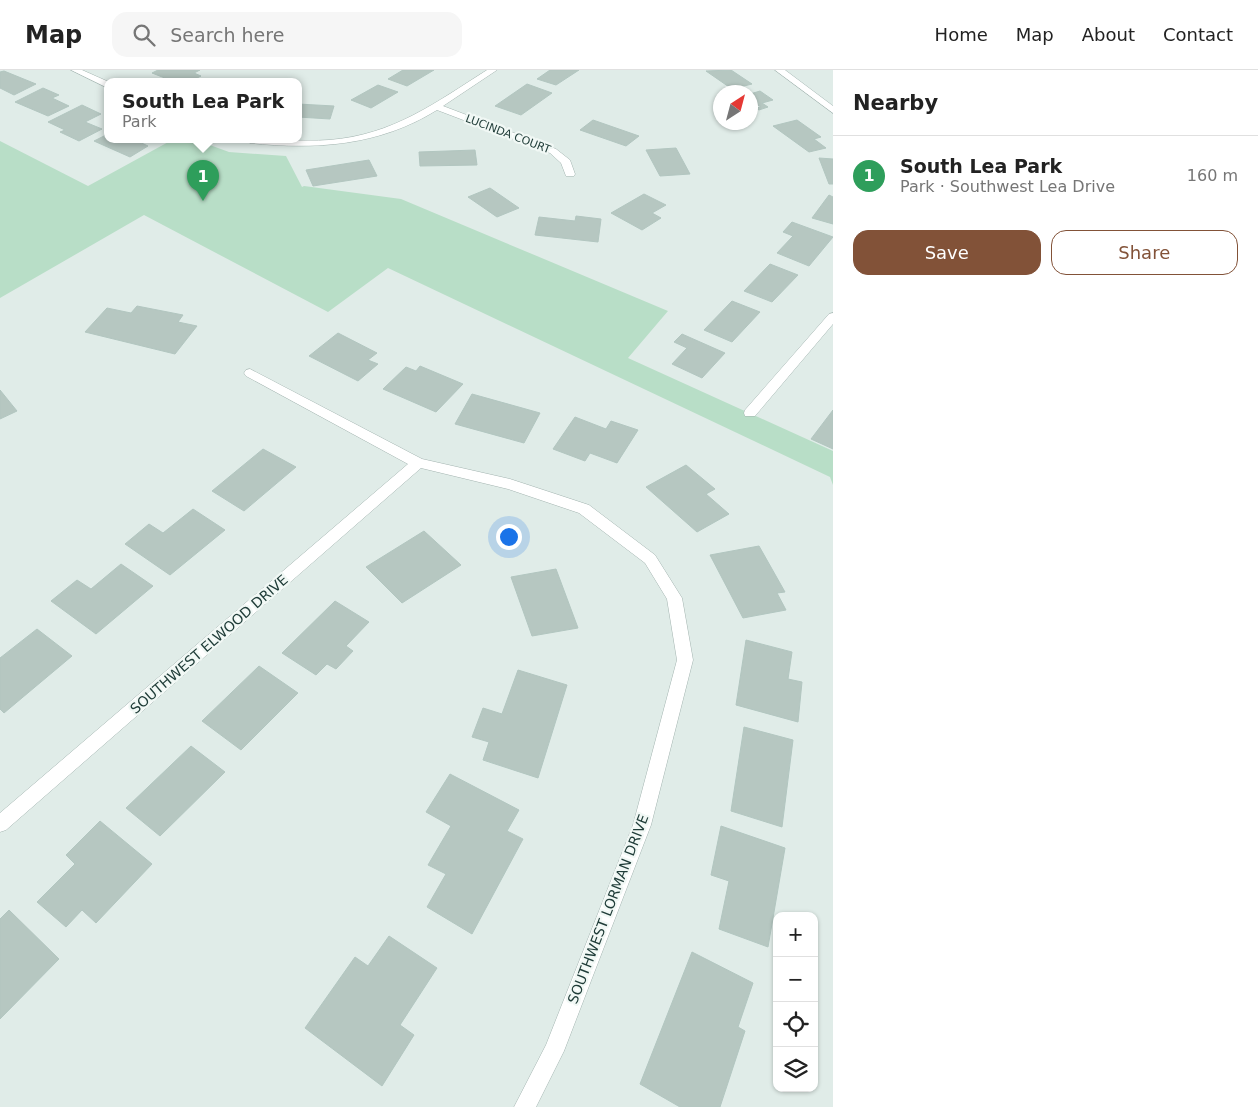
<!DOCTYPE html>
<html lang="en">
<head>
<meta charset="utf-8">
<style>
  body { margin:0; font-family:"DejaVu Sans",sans-serif; background:#f6f6f6; color:#222 }
  .controls { position:absolute; right:15px; bottom:15px; display:grid; overflow:hidden; border-radius:10px; box-shadow:0 1px 4px #0004 }
  .controls button { width:45px; height:45px; display:grid; place-items:center; padding:0; border:0; border-bottom:1px solid #e0e0e0; background:#fff; color:#222; font:25px sans-serif }
  .compass { position:absolute; left:713px; top:15px; width:45px; height:45px; border-radius:50%; background:#fff; box-shadow:0 1px 4px #0004; rotate:36deg }
  .you { position:absolute; left:508px; top:466px; width:18px; height:18px; margin:-12px; border:4px solid #fff; border-radius:50%; background:#1a73e8; box-shadow:0 0 0 8px #1a73e833 }
  .badge { display:grid; place-items:center; width:32px; height:32px; border-radius:50%; background:#825238; color:#fff; font-size:16px; font-weight:700 }
  .pin { position:absolute; translate:-50% -41px; filter:drop-shadow(0 1px 2px #0008) }
  .pin::after { content:''; position:absolute; top:26px; width:18px; height:15px; background:inherit; clip-path:polygon(0 0,100% 0,50% 100%) }
  .popup { position:absolute; left:104px; top:8px; width:198px; height:65px; box-sizing:border-box; display:grid; place-content:center; border-radius:10px; background:#fff; filter:drop-shadow(0 1px 4px #0005); font-size:16px; white-space:nowrap; color:#767676 }
  .popup b { font-size:19px; color:#222 }
  .popup::after { content:''; position:absolute; left:50%; top:100%; margin-left:-10px; border:10px solid transparent; border-top-color:#fff }
  .list { margin:0; padding:0; list-style:none }
  h2 { display:flex; justify-content:space-between; align-items:center; height:65px; margin:0; padding:0 20px; font-size:21px }
  h2 small { font-size:16px; font-weight:400; color:#767676 }
  .list li { display:grid; grid-template-columns:32px 1fr auto; gap:15px; align-items:center; box-sizing:border-box; height:80px; padding:0 20px; border-top:1px solid #e0e0e0 }
  .list b { display:block; font-size:19px; white-space:nowrap }
  .list p { margin:0; font-size:16px; white-space:nowrap; color:#767676 }
  .list em { font-size:16px; font-style:normal; color:#767676 }
  .actions { display:flex; gap:10px; padding:15px 20px }
  .actions a { flex:1; padding:11px 0; border:1px solid #825238; border-radius:15px; text-align:center; font-size:18px; color:#825238 }
  .actions .main { background:#825238; color:#fff }
  .icon { flex:none; width:28px; height:28px; fill:none; stroke:currentColor; stroke-width:2; stroke-linecap:round; stroke-linejoin:round }
  .map { position:relative; flex:none; width:833px; height:1037px; overflow:hidden }
  header { display:flex; align-items:center; gap:30px; box-sizing:border-box; height:70px; padding:0 25px; background:#fff; border-bottom:1px solid #e0e0e0 }
  header strong { font-size:24px }
  nav { display:flex; gap:28px; margin-inline-start:auto; font-size:18px }
  .search { width:350px; height:45px; background:#f6f6f6; display:flex; align-items:center; gap:12px; box-sizing:border-box; padding:0 18px; border-radius:15px; color:#767676; font-size:19px }
  main { display:flex }
  aside { flex:1; background:#fff }
  .map>svg:first-child { display:block }
  .green { fill:#b8dec7 }
  .building { fill:#b6c7c1; stroke:#b2c6c0 }
  .lines { fill:none; stroke-linecap:round; stroke-linejoin:round }
  .street-casing { stroke:#a3b4b0; stroke-width:1 }
  .street { fill:#fff; fill-rule:evenodd }
  .labels { text-anchor:middle; dominant-baseline:central; stroke-width:4.5; stroke-linejoin:round; paint-order:stroke }
  .far-street-label { font-size:11px; fill:#203d39; stroke:#f1f8f5 }
  .street-label { font-size:14px; fill:#203d39; stroke:#f1f8f5 }
</style>
</head>
<body>
<header>
<strong>Map</strong>
<div class="search"><svg class="icon" aria-label="search" viewBox="0 0 24 24"><circle cx="10" cy="10" r="6"/><path d="M15 15l6 6"/></svg>Search here</div>
<nav><a>Home</a><a>Map</a><a>About</a><a>Contact</a></nav>
</header>
<main>
<div class="map">
<svg width="833" height="1037" viewBox="0 0 833 1037">
  <rect width="100%" height="100%" fill="#e0ece8"/>
  <path class="green" d="M 172,70 L 196,70 L 229,82 L 286,86 L 302,117 L 304,116 L 401,129 L 668,241 L 628,288 L 833,381 L 833,415 L 830,407 L 388,198 L 328,242 L 144,145 L 0,228 L 0,71 L 88,116 Z"/>
  <g class="building">
    <path d="M 158,0 L 200,0 L 194,3 L 201,6 L 189,12 L 175,12 L 152,3 Z"/>
    <path d="M 403,0 L 434,0 L 407,16 L 388,9 Z"/>
    <path d="M 550,0 L 579,0 L 556,15 L 537,9 Z"/>
    <path d="M 731,0 L 752,14 L 732,19 L 706,1 Z"/>
    <path d="M 4,1 L 36,14 L 14,25 L 0,18 L 0,2 Z"/>
    <path d="M 527,14 L 552,23 L 521,45 L 495,36 Z"/>
    <path d="M 378,15 L 398,22 L 371,38 L 351,30 Z"/>
    <path d="M 43,18 L 59,25 L 52,28 L 69,36 L 48,46 L 15,32 Z"/>
    <path d="M 760,21 L 773,30 L 762,33 L 768,37 L 759,40 L 756,38 L 761,37 L 750,30 L 750,24 Z"/>
    <path d="M 298,34 L 334,36 L 330,49 L 298,47 Z"/>
    <path d="M 82,35 L 101,44 L 85,52 L 102,59 L 79,71 L 60,62 L 65,60 L 48,52 Z"/>
    <path d="M 593,50 L 639,66 L 626,76 L 580,60 Z"/>
    <path d="M 797,50 L 821,67 L 814,69 L 826,78 L 809,82 L 773,56 Z"/>
    <path d="M 108,64 L 108,70 L 135,70 L 148,76 L 130,87 L 94,71 Z"/>
    <path d="M 676,78 L 690,104 L 660,106 L 646,80 Z"/>
    <path d="M 475,80 L 477,95 L 420,96 L 419,82 Z"/>
    <path d="M 819,88 L 833,89 L 833,114 L 829,114 Z"/>
    <path d="M 369,90 L 377,106 L 313,116 L 306,100 Z"/>
    <path d="M 490,118 L 519,138 L 497,147 L 468,127 Z"/>
    <path d="M 644,124 L 666,135 L 652,143 L 661,148 L 642,160 L 611,143 Z"/>
    <path d="M 829,125 L 833,127 L 833,154 L 812,148 Z"/>
    <path d="M 576,146 L 601,149 L 598,172 L 535,165 L 539,147 L 575,151 Z"/>
    <path d="M 792,152 L 833,167 L 809,196 L 777,183 L 793,166 L 783,162 Z"/>
    <path d="M 770,194 L 798,205 L 772,232 L 744,221 Z"/>
    <path d="M 732,231 L 760,242 L 732,272 L 704,260 Z"/>
    <path d="M 137,236 L 183,245 L 178,252 L 197,256 L 175,284 L 85,262 L 107,238 L 131,243 Z"/>
    <path d="M 338,263 L 377,283 L 368,290 L 378,294 L 358,311 L 309,286 Z"/>
    <path d="M 682,264 L 725,283 L 702,308 L 672,294 L 687,278 L 674,272 Z"/>
    <path d="M 420,296 L 463,314 L 436,342 L 383,319 L 406,297 L 416,301 Z"/>
    <path d="M 0,320 L 17,341 L 0,349 Z"/>
    <path d="M 472,324 L 540,343 L 524,373 L 455,354 Z"/>
    <path d="M 833,340 L 833,379 L 811,369 Z"/>
    <path d="M 575,347 L 606,359 L 611,351 L 638,360 L 617,393 L 590,383 L 585,391 L 553,379 Z"/>
    <path d="M 263,379 L 296,397 L 244,441 L 212,421 Z"/>
    <path d="M 686,395 L 715,419 L 706,424 L 729,444 L 697,462 L 646,417 Z"/>
    <path d="M 193,439 L 225,460 L 170,505 L 125,474 L 149,454 L 163,463 Z"/>
    <path d="M 424,461 L 461,495 L 402,533 L 366,497 Z"/>
    <path d="M 759,476 L 785,522 L 777,523 L 786,540 L 743,548 L 710,485 Z"/>
    <path d="M 121,494 L 153,516 L 96,564 L 51,531 L 77,510 L 91,519 Z"/>
    <path d="M 556,499 L 578,558 L 532,566 L 511,507 Z"/>
    <path d="M 335,531 L 369,552 L 346,576 L 353,581 L 336,599 L 327,594 L 316,605 L 282,583 Z"/>
    <path d="M 37,559 L 72,586 L 4,643 L 0,639 L 0,588 Z"/>
    <path d="M 746,570 L 792,582 L 788,609 L 802,612 L 798,652 L 736,635 Z"/>
    <path d="M 259,596 L 298,623 L 241,680 L 202,651 Z"/>
    <path d="M 518,600 L 567,615 L 538,708 L 483,690 L 489,672 L 472,667 L 483,638 L 502,644 Z"/>
    <path d="M 744,657 L 793,670 L 782,757 L 731,741 Z"/>
    <path d="M 191,676 L 225,702 L 160,766 L 126,738 Z"/>
    <path d="M 450,704 L 519,740 L 507,761 L 523,769 L 472,864 L 427,837 L 446,804 L 428,795 L 451,756 L 426,742 Z"/>
    <path d="M 100,751 L 152,794 L 96,853 L 82,840 L 66,857 L 37,832 L 75,794 L 66,785 Z"/>
    <path d="M 721,756 L 785,778 L 768,877 L 719,859 L 729,811 L 711,805 Z"/>
    <path d="M 9,840 L 59,889 L 0,949 L 0,849 Z"/>
    <path d="M 389,866 L 437,898 L 400,955 L 414,965 L 382,1016 L 305,958 L 355,887 L 368,896 Z"/>
    <path d="M 692,882 L 753,913 L 738,957 L 745,961 L 720,1037 L 680,1037 L 640,1014 Z"/>
  </g>
  <g class="lines">
    <g class="street-casing">
      <g id="street">
        <path d="M 71,0 L 82,0 L 109,12 L 108,18 Z"/>
        <path d="M 487,0 L 497,0 L 443,36 L 556,79 L 570,90 L 575,104 L 574,106 L 566,106 L 561,93 L 550,83 L 437,40 C 379,76 316,80 250,73 L 245,70 C 273,68 301,72 329,70 C 393,65 435,33 487,0 Z"/>
        <path d="M 775,0 L 785,0 L 833,36 L 833,43 Z"/>
        <path d="M 833,243 L 833,254 L 755,346 L 745,346 L 744,343 L 745,340 L 829,244 Z"/>
        <path d="M 250,299 L 422,389 L 510,409 L 589,435 L 655,485 L 682,528 L 693,590 L 651,755 L 564,981 L 536,1037 L 514,1037 L 546,975 L 633,755 L 677,590 L 667,529 L 645,493 L 579,443 L 508,419 L 421,398 L 6,760 L 0,762 L 0,743 L 408,394 L 246,306 L 244,303 L 246,300 Z"/>
      </g>
    </g>
    <use href="#street" class="street"/>
  </g>
  <g class="labels">
    <g class="far-street-label">
      <text transform="translate(508 64) rotate(21)">LUCINDA COURT</text>
    </g>
    <g class="street-label">
      <text transform="translate(209 574) rotate(-41)">SOUTHWEST ELWOOD DRIVE</text>
      <text transform="translate(608 839) rotate(-69)">SOUTHWEST LORMAN DRIVE</text>
    </g>
  </g>
</svg>
<div class="controls">
<button>+</button>
<button>−</button>
<button><svg class="icon" aria-label="locate" viewBox="0 0 24 24"><circle cx="12" cy="12" r="6"/><path d="M12 2v4M12 18v4M2 12h4M18 12h4"/></svg></button>
<button><svg class="icon" aria-label="layers" viewBox="0 0 24 24"><path d="M12 4l9 5-9 5-9-5zM3 14l9 5 9-5"/></svg></button>
</div>
<svg class="compass" viewBox="-18 -18 36 36"><path d="M0-13l5 13h-10z" fill="#e53935"/><path d="M0 13l5-13h-10z" fill="#767676"/></svg>
<div class="you"></div>
<div class="pin badge" style="left:203px;top:131px;background:#2e9e5b">1</div>
<div class="popup"><b>South Lea Park</b>Park</div>
</div>
<aside>
<h2>Nearby<small></small></h2>
<ul class="list">
<li><span class="badge" style="background:#2e9e5b">1</span><div><b>South Lea Park</b><p>Park · Southwest Lea Drive</p></div><em>160 m</em></li>
</ul>
<div class="actions"><a class="main">Save</a><a>Share</a></div>
</aside>
</main>
</body>
</html>
